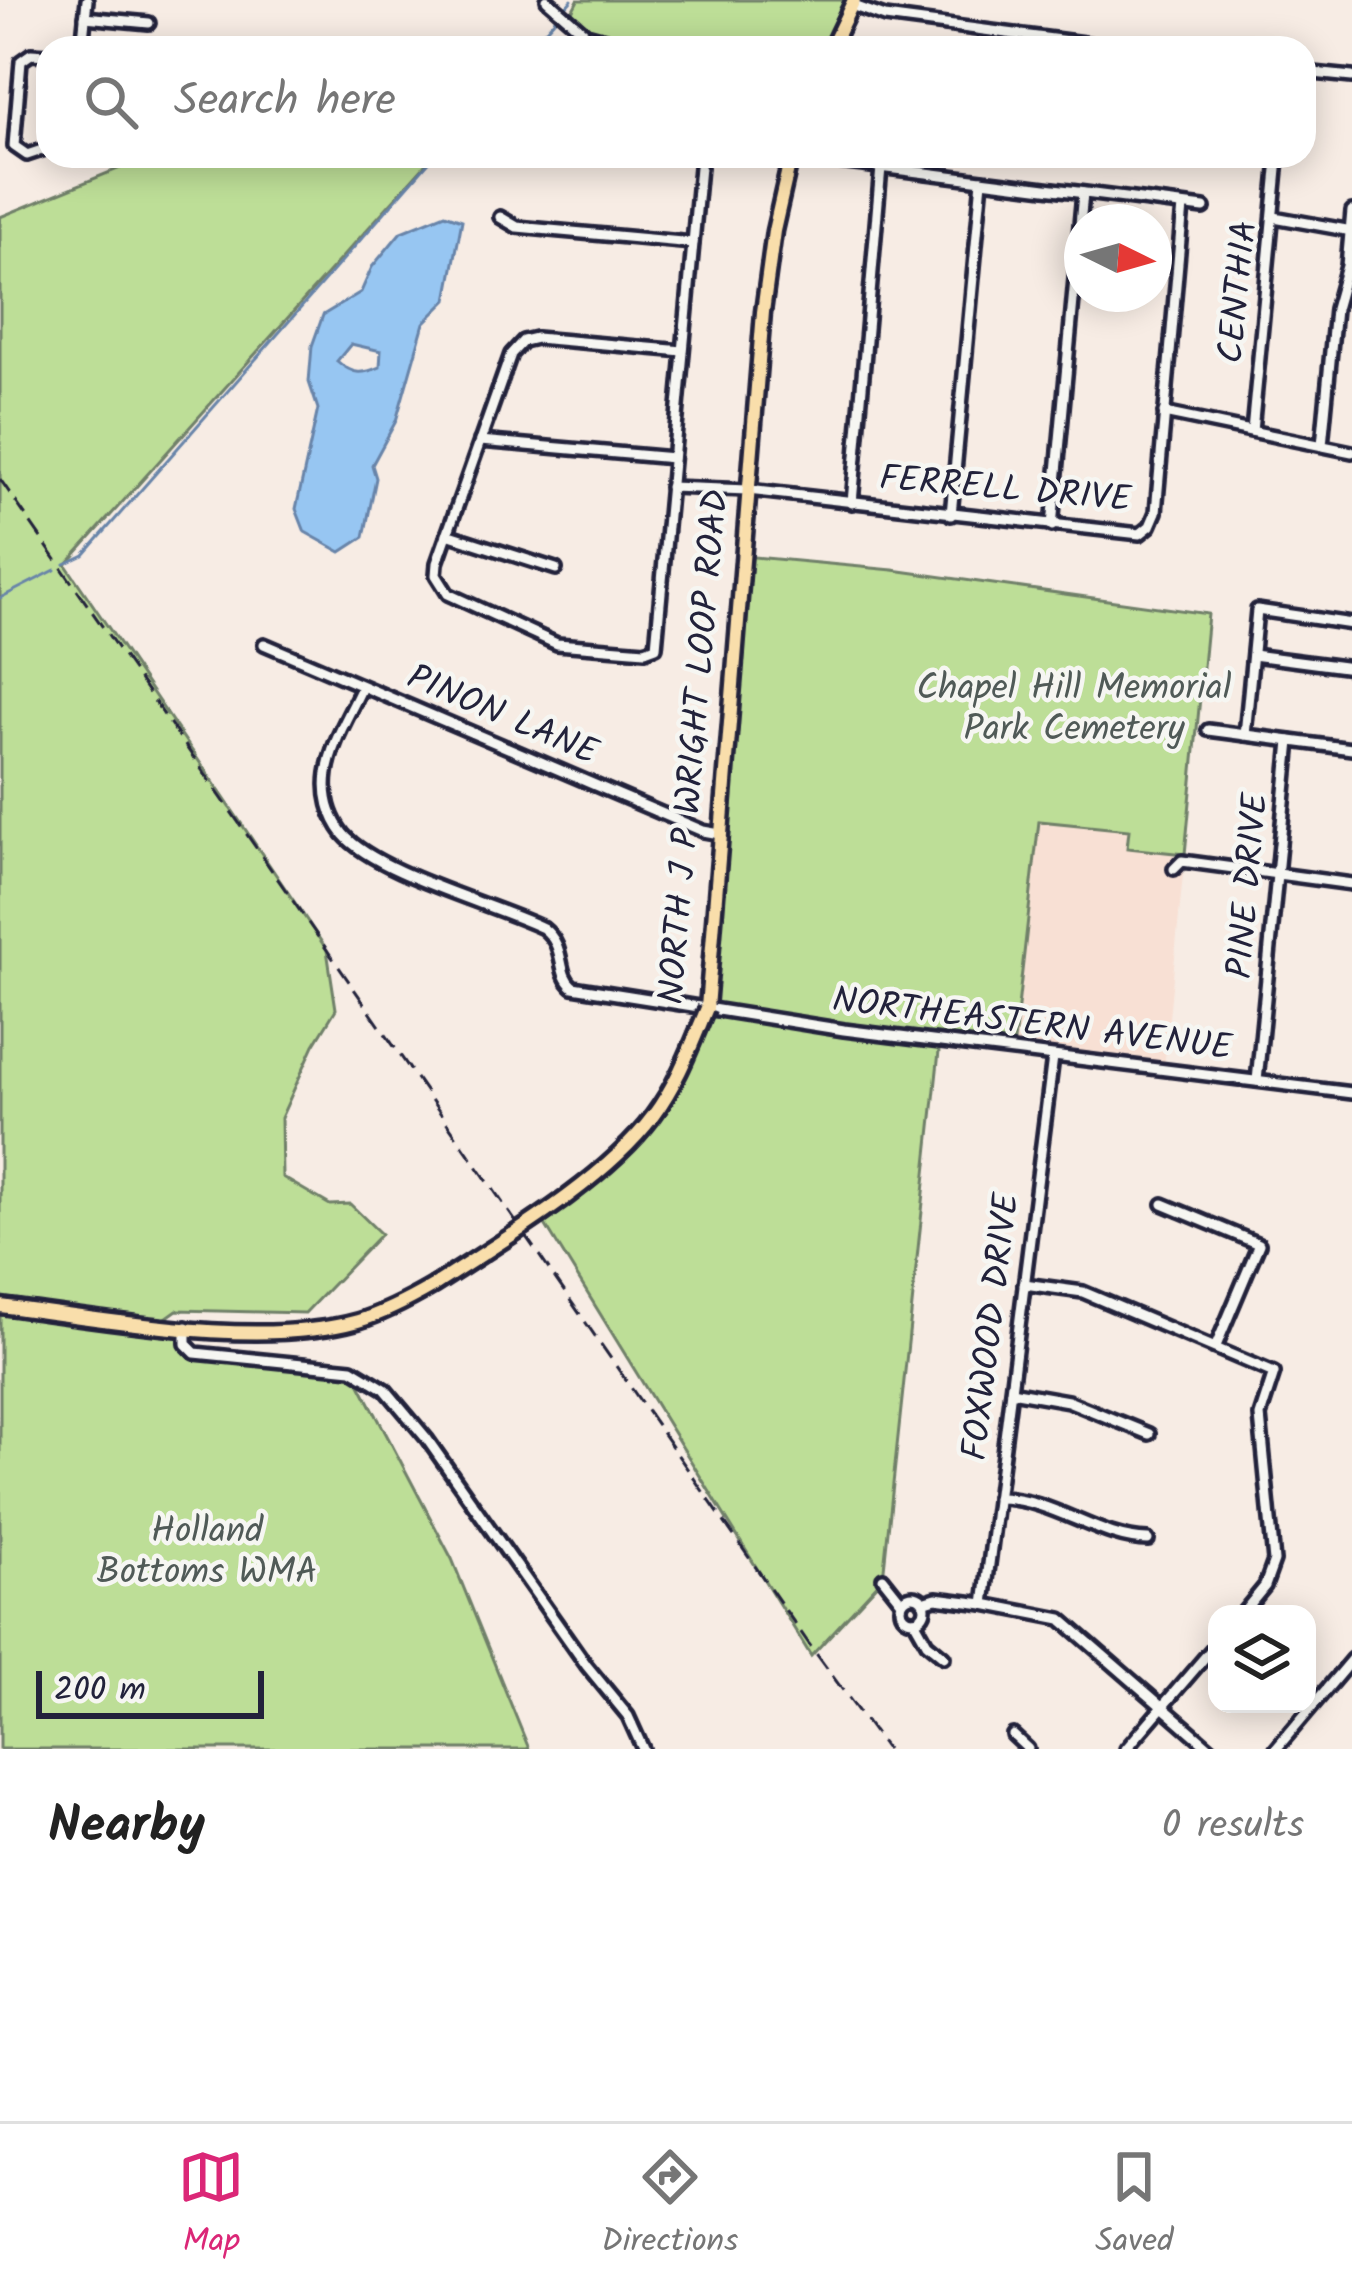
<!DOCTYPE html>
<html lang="en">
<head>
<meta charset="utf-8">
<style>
  body { margin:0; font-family:Kalam,sans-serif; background:#f6f6f6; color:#222 }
  .controls { position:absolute; right:36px; bottom:36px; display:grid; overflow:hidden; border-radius:24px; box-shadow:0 6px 30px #0003 }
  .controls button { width:108px; height:108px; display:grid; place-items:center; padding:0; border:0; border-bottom:3px solid #e0e0e0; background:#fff; color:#222; font:60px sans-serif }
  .compass { position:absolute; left:1064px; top:204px; width:108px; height:108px; border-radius:50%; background:#fff; box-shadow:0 6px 30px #0003; rotate:95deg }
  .scale { position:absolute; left:36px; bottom:30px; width:228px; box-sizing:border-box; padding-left:12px; border:6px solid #22223b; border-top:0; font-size:33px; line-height:42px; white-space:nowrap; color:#22223b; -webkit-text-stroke:9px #f6f6f2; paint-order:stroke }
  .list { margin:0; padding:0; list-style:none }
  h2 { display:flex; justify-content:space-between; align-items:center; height:156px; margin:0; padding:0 48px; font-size:51px }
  h2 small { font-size:39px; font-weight:400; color:#767676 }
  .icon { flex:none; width:66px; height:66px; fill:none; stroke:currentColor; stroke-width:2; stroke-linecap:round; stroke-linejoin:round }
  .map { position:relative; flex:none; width:1352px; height:1749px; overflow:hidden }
  .search { position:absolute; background:#fff; box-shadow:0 6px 30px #0003; left:36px; right:36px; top:36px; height:132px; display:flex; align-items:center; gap:30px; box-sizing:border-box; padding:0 42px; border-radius:36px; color:#767676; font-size:45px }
  .sheet { height:372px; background:#fff }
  nav { display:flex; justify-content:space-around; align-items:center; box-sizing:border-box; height:168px; border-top:3px solid #e0e0e0; background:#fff; font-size:33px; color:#767676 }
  nav a { display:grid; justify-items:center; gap:6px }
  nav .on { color:#db2777 }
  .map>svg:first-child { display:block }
  .built { fill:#f8e0d4 }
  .green { fill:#bdde97; stroke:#708069; stroke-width:3 }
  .water { fill:#97c6f2; stroke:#6884a9; stroke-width:3; fill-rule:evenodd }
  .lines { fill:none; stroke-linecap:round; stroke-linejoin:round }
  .stream { stroke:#6884a9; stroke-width:3 }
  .minor-casing { stroke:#22223b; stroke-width:18 }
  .major-casing { stroke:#22223b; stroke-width:21 }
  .minor { stroke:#f6f6f2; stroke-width:9 }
  .major { stroke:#f9deab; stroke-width:12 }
  .rail { stroke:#22223b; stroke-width:3; stroke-dasharray:18 9; stroke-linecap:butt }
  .major-bridge-casing { stroke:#22223b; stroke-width:21; stroke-linecap:butt }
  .major-bridge { stroke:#f9deab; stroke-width:12 }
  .labels { text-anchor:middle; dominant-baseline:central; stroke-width:9; stroke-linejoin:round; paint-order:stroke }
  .street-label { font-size:36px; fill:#22223b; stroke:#f6f6f2 }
  .park-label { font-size:36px; fill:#505a57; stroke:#f6f6f2 }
</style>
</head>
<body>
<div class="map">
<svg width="1352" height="1749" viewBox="0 0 1352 1749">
  <rect width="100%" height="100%" fill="#f7ece4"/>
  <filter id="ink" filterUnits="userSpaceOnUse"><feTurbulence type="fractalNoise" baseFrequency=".00833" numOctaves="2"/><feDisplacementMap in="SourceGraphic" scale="24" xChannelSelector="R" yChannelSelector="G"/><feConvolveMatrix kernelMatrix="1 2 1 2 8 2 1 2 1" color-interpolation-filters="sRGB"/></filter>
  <g filter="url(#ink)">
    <path class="built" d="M 1039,820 L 1130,830 L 1128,848 L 1185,854 L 1164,1069 L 1013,1051 Z"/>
    <g class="green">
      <path d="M 578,0 L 854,0 L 831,48 L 638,48 L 604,41 L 568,19 Z"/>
      <path d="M 141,156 L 433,156 L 66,565 L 327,950 L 336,1009 L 314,1045 L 281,1118 L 282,1177 L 330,1205 L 350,1204 L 381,1234 L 305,1313 L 177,1310 L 156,1325 L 185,1329 L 186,1344 L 195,1353 L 352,1369 L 452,1559 L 529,1749 L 0,1749 L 0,217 L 140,160 Z"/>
      <path d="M 743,556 L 893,570 L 1208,614 L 1185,854 L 1127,848 L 1129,830 L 1039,821 L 1013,1051 L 940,1042 L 883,1578 L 811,1656 L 538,1213 L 596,1173 L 650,1119 L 707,1008 Z"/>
    </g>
    <path class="water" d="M 445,214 L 462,220 L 447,300 L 424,323 L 396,421 L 372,465 L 376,478 L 364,537 L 341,552 L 305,532 L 296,509 L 318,409 L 309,382 L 312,346 L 323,315 L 361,292 L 372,267 L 401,232 ZM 351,344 L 381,351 L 380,367 C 363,374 354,376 337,361 Z"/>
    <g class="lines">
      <g class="stream">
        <path d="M 529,48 L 572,0"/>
        <path d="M 65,564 L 84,555 L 434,156"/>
        <path d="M 0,598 L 55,570"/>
      </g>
      <g class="minor-casing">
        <g id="minor">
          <path d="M 547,0 L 586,34 L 638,48"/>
          <path d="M 851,5 L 885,17 L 1122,48"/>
          <path d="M 85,17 L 149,23"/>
          <path d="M 82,48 L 87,0"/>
          <path d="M 48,55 L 31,54 L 21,61 L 14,146 L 27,155 L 48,148"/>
          <path d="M 1304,72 L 1352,77"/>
          <path d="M 792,156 L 1204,208"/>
          <path d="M 500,217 L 517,227 L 693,243"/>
          <path d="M 1274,217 L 1352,231"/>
          <path d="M 683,351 L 536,338 L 523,341 L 511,354 L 437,563 L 436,575 L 448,594 L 557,644 L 645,651 L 656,647 L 701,156"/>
          <path d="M 1164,413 L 1352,452"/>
          <path d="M 1252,431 L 1278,159"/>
          <path d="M 480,441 L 673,458"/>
          <path d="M 1322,445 L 1335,309 L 1347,266 L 1352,211"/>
          <path d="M 670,487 L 748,490 L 1140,534 L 1150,526 L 1156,512 L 1183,206"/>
          <path d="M 852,503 L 881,167"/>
          <path d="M 951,515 L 982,180"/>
          <path d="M 1052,526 L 1083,193"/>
          <path d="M 447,534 L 556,569"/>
          <path d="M 264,644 L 703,831 L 720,834"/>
          <path d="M 1253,655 L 1352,668"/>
          <path d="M 362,687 C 350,714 331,743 327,773 C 324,794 329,816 343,834 C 376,873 493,904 543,928 C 568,948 555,972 573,987 L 844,1030 L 1352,1093"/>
          <path d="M 1208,730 L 1352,749"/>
          <path d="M 1245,735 L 1257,610 L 1352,624"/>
          <path d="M 1174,869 L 1182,861 L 1352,884"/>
          <path d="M 1257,1081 L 1290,741"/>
          <path d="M 1163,1204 L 1259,1244 L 1216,1346"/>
          <path d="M 1024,1284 L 1083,1292 L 1274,1373 L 1260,1416 L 1274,1561 L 1265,1586 L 1242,1614"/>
          <path d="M 186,1327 L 186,1344 L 195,1353 L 352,1369 L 385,1389 L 427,1439 L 587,1666 L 628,1716 L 643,1749"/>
          <path d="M 1011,1391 L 1068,1401 L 1149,1434"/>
          <path d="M 997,1498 C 1053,1498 1097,1539 1148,1540"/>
          <path d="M 883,1578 L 902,1602"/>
          <circle cx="913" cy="1608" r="12"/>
          <path d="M 923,1602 L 936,1598 L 984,1604 L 1061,1619 L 1211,1749"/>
          <path d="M 984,1604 L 1053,1057"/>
          <path d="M 914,1620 L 927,1643 L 944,1657"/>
          <path d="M 1013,1735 L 1028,1749"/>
          <path d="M 1126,1749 L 1217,1643"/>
          <path d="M 1276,1749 L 1352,1659"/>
        </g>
      </g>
      <g class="major-casing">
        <g id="major">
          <path d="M 831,48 L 854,0"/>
          <path d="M 707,1008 L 763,312 L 774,231 L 791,156"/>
          <path d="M 0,1306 C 104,1319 258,1349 358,1321 C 385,1313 409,1300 433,1286"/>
        </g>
      </g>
      <use href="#minor" class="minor"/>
      <use href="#major" class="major"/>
      <path class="rail" d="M 0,479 L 809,1644 L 886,1749"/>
      <g class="major-bridge-casing">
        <path id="major-bridge" d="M 433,1286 C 502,1241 605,1181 653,1116 C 678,1082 691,1046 707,1008"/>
      </g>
      <use href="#major-bridge" class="major-bridge"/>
    </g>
  </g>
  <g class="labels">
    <g class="street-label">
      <text transform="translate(1239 292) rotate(-84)">CENTHIA</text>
      <text transform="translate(1005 490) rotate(5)">FERRELL DRIVE</text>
      <text transform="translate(502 716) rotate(23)">PINON LANE</text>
      <text transform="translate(695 747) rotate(-85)">NORTH J P WRIGHT LOOP ROAD</text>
      <text transform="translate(1249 886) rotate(-85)">PINE DRIVE</text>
      <text transform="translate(1032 1025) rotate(7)">NORTHEASTERN AVENUE</text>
      <text transform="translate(992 1327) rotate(-83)">FOXWOOD DRIVE</text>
    </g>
    <g class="park-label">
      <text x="1074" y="689">Chapel Hill Memorial<tspan x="1074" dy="41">Park Cemetery</tspan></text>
      <text x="207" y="1532">Holland<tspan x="207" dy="41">Bottoms WMA</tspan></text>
    </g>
  </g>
</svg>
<div class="controls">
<button><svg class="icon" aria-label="layers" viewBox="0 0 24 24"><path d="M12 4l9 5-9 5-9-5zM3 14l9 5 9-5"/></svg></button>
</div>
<svg class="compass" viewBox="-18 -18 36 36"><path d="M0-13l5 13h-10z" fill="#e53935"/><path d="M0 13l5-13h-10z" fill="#767676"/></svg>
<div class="scale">200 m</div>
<div class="search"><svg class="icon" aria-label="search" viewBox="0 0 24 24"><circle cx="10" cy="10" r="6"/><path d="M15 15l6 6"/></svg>Search here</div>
</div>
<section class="sheet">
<h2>Nearby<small>0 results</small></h2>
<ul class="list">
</ul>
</section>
<nav>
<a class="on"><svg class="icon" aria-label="map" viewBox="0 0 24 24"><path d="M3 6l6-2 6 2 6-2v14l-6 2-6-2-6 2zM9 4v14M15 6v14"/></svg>Map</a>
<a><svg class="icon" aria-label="directions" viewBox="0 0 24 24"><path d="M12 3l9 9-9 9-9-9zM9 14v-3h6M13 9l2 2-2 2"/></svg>Directions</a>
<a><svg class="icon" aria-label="saved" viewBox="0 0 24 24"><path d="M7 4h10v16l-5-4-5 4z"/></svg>Saved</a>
</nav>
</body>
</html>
